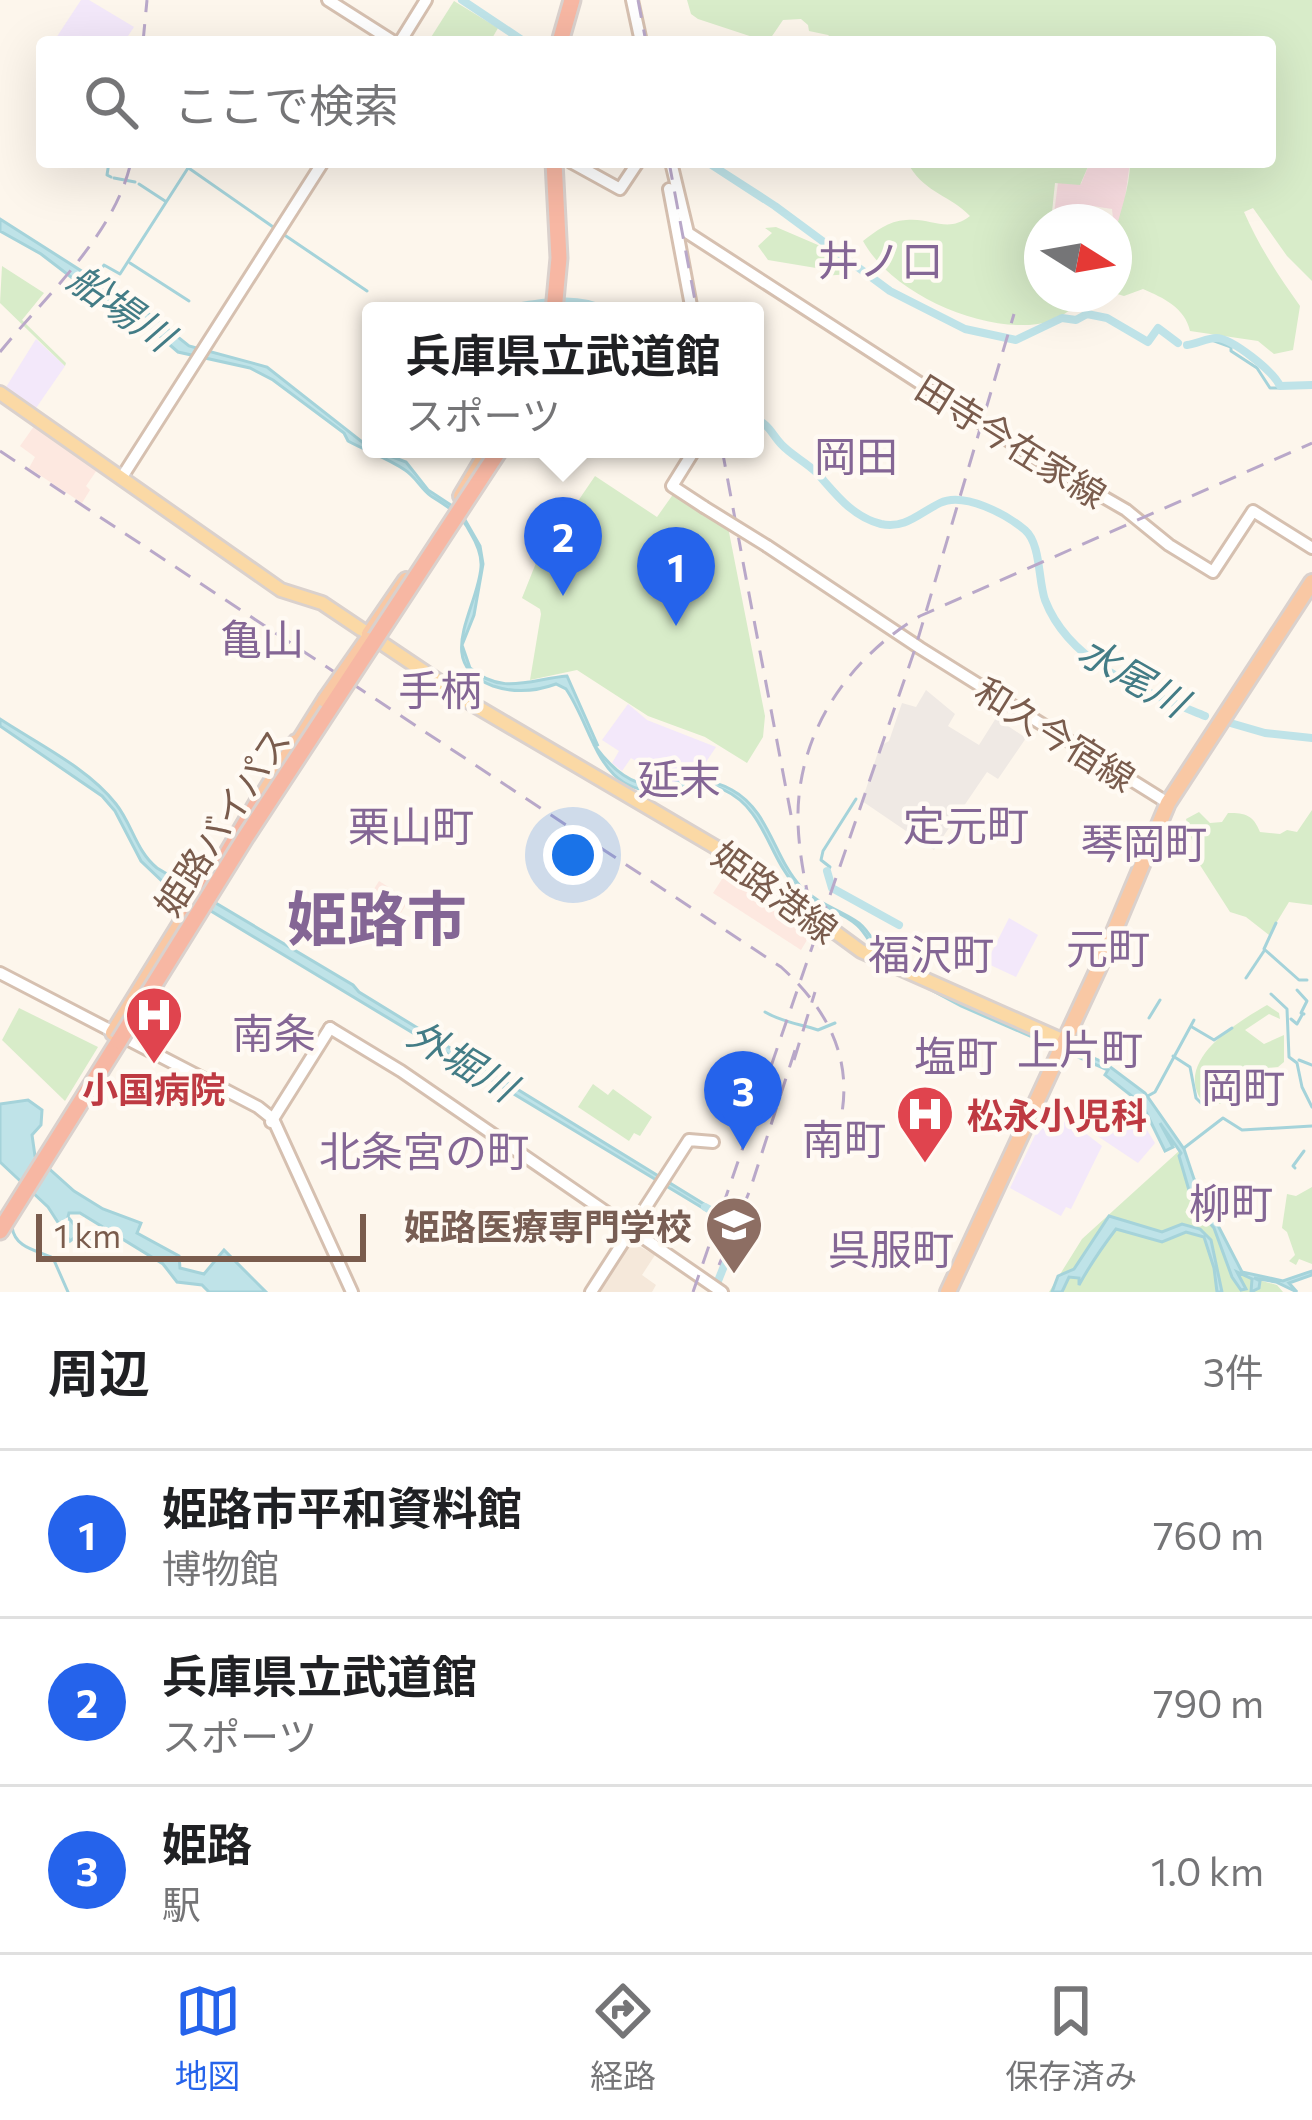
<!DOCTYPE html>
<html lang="ja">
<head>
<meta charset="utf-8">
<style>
  body { margin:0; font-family:Commissioner,"Noto Sans JP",sans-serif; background:#f2f2f2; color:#202124 }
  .compass { position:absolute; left:1024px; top:204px; width:108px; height:108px; border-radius:50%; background:#fff; box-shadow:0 12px 48px #0002; rotate:101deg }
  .scale { position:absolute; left:36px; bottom:30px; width:330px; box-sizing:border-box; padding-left:12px; border:6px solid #7a5c4d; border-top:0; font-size:33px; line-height:42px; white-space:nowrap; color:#7a5c4d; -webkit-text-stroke:9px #fffaf3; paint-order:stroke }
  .you { position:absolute; left:573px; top:855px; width:42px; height:42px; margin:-30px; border:9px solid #fff; border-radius:50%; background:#1a73e8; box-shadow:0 0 0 18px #1a73e833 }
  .badge { display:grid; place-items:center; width:78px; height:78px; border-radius:50%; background:#2563eb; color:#fff; font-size:39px; font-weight:700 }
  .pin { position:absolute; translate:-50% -99px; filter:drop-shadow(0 3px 6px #0008) }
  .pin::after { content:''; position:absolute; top:63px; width:42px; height:36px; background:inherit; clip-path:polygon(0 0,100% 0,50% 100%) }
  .popup { position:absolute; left:362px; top:302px; width:402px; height:156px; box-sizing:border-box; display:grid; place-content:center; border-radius:12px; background:#fff; filter:drop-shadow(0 3px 9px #0005); font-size:39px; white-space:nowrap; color:#757577 }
  .popup b { font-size:45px; color:#202124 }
  .popup::after { content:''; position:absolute; left:50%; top:100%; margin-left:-24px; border:24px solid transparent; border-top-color:#fff }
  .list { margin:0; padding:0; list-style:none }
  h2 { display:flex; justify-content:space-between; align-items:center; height:156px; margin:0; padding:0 48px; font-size:51px }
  h2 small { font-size:39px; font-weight:400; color:#757577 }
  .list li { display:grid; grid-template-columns:78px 1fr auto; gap:36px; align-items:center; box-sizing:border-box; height:168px; padding:0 48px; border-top:3px solid #e0e0e0 }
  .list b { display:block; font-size:45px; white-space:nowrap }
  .list p { margin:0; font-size:39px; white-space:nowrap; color:#757577 }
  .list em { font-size:39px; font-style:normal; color:#757577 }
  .icon { flex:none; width:66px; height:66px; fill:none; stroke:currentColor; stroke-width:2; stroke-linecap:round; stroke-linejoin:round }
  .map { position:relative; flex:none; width:1312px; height:1292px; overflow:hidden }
  .search { position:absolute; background:#fff; box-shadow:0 12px 48px #0002; left:36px; right:36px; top:36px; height:132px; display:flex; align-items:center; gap:30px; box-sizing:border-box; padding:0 42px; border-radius:12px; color:#757577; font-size:45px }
  .sheet { height:660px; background:#fff }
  nav { display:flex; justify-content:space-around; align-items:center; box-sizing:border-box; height:168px; border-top:3px solid #e0e0e0; background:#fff; font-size:33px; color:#757577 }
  nav a { display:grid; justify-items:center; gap:6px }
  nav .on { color:#2563eb }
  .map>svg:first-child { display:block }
  .residential { fill:#f5e8da }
  .commercial { fill:#fde8e0 }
  .industrial { fill:#efe9e4 }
  .education { fill:#f3e8fa }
  .medical { fill:#fbdfe3 }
  .green { fill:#d8ecc9 }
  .water { fill:#bfe3e8; stroke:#a5d3da; stroke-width:3 }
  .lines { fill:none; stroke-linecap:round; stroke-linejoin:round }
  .stream { stroke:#a5d3da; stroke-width:3 }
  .river { stroke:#bfe3e8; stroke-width:8 }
  .secondary-casing { stroke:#d6c0b0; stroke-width:16 }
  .primary-casing { stroke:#dad1cd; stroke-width:18 }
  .trunk-casing { stroke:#dad1cd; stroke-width:20 }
  .motorway-casing { stroke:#dad1cd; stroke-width:21 }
  .secondary { stroke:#fff; stroke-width:10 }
  .primary { stroke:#fbd9a5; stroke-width:12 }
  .trunk { stroke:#f9c8a4; stroke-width:14 }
  .motorway { stroke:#f7b7a3; stroke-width:15 }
  .rail { stroke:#b9a8c9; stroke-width:3; stroke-dasharray:18 12; stroke-linecap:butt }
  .secondary-bridge-casing { stroke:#d6c0b0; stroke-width:16; stroke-linecap:butt }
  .trunk-bridge-casing { stroke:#dad1cd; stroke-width:20; stroke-linecap:butt }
  .motorway-bridge-casing { stroke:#dad1cd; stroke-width:21; stroke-linecap:butt }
  .secondary-bridge { stroke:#fff; stroke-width:10 }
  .trunk-bridge { stroke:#f9c8a4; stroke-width:14 }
  .motorway-bridge { stroke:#f7b7a3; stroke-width:15 }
  .labels { text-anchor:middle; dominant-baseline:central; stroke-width:9; stroke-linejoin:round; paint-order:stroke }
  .street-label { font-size:36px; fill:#7a5c4d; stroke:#fffaf3 }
  .health-label { font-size:36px; font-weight:bold; fill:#be3a42; stroke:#fffaf3 }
  .education-label { font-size:36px; font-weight:bold; fill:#785e54; stroke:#fffaf3; text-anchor:end }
  .water-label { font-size:39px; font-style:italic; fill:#437c86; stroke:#fffaf3 }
  .quarter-label { font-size:42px; fill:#846695; stroke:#fffaf3 }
  .town-label { font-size:60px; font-weight:bold; fill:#846695; stroke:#fffaf3 }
</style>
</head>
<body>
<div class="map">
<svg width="1312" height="1292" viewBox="0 0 1312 1292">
  <rect width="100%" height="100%" fill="#fdf6ec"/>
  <path class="residential" d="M 628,1240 L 655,1255 L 642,1275 L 656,1285 L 652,1292 L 596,1292 Z"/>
  <g class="commercial">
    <path d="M 37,422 L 101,464 L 86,486 L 90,490 L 82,503 L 29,468 L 35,457 L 20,446 Z"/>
    <path d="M 733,862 L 801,911 L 807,940 L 801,950 L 713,893 Z"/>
    <path d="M 379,881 L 409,900 L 384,940 L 354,921 Z"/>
  </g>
  <path class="industrial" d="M 926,690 L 955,714 L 948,726 L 979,745 L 996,718 L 1026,738 L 998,779 L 987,772 L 934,850 L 862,801 L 880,746 L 889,741 L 902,703 L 916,707 Z"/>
  <g class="education">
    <path d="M 81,0 L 89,0 L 134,27 L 124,42 L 62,42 L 56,38 Z"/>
    <path d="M 36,339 L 65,366 L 34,411 L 3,392 Z"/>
    <path d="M 628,704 L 647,720 L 716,747 L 694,780 L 671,783 L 631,758 L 622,771 L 612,763 L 619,751 L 602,740 Z"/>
    <path d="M 1009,918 L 1038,935 L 1016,977 L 986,963 Z"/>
    <path d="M 1129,1101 L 1155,1143 L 1138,1163 L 1084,1127 L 1087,1122 L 1112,1134 Z"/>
    <path d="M 1046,1112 L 1075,1125 L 1102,1146 L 1071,1209 L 1066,1207 L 1061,1216 L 1010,1188 Z"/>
  </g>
  <path class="medical" d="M 1090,162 L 1130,162 L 1123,213 L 1114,228 L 1112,209 L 1087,205 L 1066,219 L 1054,214 L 1058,182 L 1081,184 Z"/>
  <g class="green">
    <path d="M 687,0 L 1312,0 L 1312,281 L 1287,256 L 1253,208 L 1244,212 C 1260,248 1278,275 1300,306 L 1293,350 L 1274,354 L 1258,341 L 1190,331 C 1185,308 1164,298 1143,289 L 1124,296 L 1114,293 L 1114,260 L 1125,255 L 1130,248 L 1121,237 L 1114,239 C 1119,213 1130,189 1130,162 L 1270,162 L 1270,42 L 836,42 L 828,35 L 809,31 L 808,25 L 801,19 L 783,20 L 768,42 L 698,19 L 691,14 Z"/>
    <path d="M 454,1 L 498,28 L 490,42 L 428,42 Z"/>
    <path d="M 913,162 L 1090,162 L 1080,185 L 1055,183 L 1052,212 L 1065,222 L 1042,222 L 1042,294 L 1075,294 L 1074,308 C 1066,312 1057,320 1049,322 C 989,337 892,295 863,241 C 876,231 888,221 906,220 C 932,217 947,234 970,216 C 951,196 926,193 910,167 Z"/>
    <path d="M 776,227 L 825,248 L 850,269 L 850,274 L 823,276 L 822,269 L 768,260 L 758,246 L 772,233 L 765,228 Z"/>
    <path d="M 2,266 L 44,293 L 22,320 L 66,363 L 65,366 L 0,303 Z"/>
    <path d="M 595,476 L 657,517 L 674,493 L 728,527 L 765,716 L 763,737 L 747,763 L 705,737 L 648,716 L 577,670 L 530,680 L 541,614 L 540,609 L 522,598 L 536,563 Z"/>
    <path d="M 1312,810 L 1312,905 L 1289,902 L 1269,935 L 1246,917 L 1230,912 L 1198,862 L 1186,819 L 1199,812 L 1210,823 L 1222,822 L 1228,813 C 1246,813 1253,815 1260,832 L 1280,834 L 1287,830 L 1297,832 Z"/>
    <path d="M 1267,1005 L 1279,1013 L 1280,1019 L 1269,1014 L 1245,1030 L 1264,1044 L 1284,1035 L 1284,1062 L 1278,1067 L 1255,1069 L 1220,1104 L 1201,1100 C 1175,1059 1238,1022 1267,1005 Z"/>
    <path d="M 19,1008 L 98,1047 L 65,1101 L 2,1040 Z"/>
    <path d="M 593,1084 L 608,1095 L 613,1089 L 652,1117 L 640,1136 L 634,1133 L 629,1141 L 578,1107 Z"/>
    <path d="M 1179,1151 L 1244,1276 L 1277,1285 L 1283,1292 L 1049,1292 L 1082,1239 Z"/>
    <path d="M 1312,1187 L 1312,1264 L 1299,1259 L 1296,1265 L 1289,1261 L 1295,1255 L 1287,1232 L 1282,1228 L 1287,1194 L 1296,1196 Z"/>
  </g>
  <g class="water">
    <path d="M 0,219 L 149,314 L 189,346 L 267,367 L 371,449 L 406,462 L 428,490 L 460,511 L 480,546 L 483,564 L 474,615 L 462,645 L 470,668 C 502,696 531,679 567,676 L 598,746 L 594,742 L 594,745 C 650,821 678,760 732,790 C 769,810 774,858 801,887 C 816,903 838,909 856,921 C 867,927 870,939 880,947 L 874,948 C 869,941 864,931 857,925 C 839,909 813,905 795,885 C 768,855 764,808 724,790 C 707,782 687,788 669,790 C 598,800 595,731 566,689 L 556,684 C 537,691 514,693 493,686 C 432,664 478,609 481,567 C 482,555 476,542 470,532 C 461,514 447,506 431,496 C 421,489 416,477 405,470 C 388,458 366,451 348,441 L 344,433 L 273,380 L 250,368 L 178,352 L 139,318 L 88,290 L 41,254 L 0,231 Z"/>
    <path d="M 0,719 C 38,744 88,768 116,804 C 132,824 136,851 157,868 L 353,985 L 359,992 L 712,1209 L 711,1213 L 163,882 L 141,861 L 115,811 L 102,796 L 0,726 Z"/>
    <path d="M 894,970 L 1105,1063 L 1145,1093 L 1184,1149 L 1194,1179 L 1242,1272 L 1283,1281 L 1312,1271 L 1312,1275 L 1289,1283 L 1297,1292 L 1276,1282 L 1254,1278 L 1260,1281 L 1259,1288 L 1251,1292 L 1252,1279 L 1237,1272 L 1246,1289 L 1241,1290 L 1232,1277 L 1214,1228 L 1193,1204 L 1179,1156 L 1181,1153 L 1160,1123 L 1173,1147 L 1165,1151 L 1142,1104 L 1105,1075 L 1108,1070 L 961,1006 Z"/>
    <path d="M 28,1100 L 42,1110 L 41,1125 L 32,1135 L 35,1156 L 74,1191 L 103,1209 L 141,1223 L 137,1233 L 179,1256 L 180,1268 L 204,1274 L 224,1250 L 266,1292 L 209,1292 L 202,1285 L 177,1282 L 163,1264 L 80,1213 L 69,1213 L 68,1217 L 80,1232 L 105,1242 L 74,1238 L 70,1241 L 48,1207 L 0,1162 L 0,1104 Z"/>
    <path d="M 1109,1216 L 1162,1232 L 1182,1224 L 1200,1229 L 1211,1240 L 1222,1292 L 1217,1292 L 1214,1268 L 1204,1237 L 1186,1232 L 1162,1242 L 1116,1229 C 1103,1246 1090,1265 1079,1285 L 1079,1278 L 1069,1277 L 1062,1292 L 1052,1292 L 1058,1276 L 1074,1269 Z"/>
  </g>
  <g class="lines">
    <g class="stream">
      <path d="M 109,162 L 107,175 L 111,177"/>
      <path d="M 180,162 L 276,229"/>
      <path d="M 114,178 L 135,182"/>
      <path d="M 139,184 L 165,201"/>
      <path d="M 283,234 L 367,291"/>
      <path d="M 130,263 L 189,301"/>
      <path d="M 92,285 L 104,265 L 120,274 L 188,168"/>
      <path d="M 1209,339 L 1231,347 L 1231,351 L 1257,368 L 1270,388 L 1280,388"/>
      <path d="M 827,871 L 830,867 L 821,860 L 823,851 L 856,799"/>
      <path d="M 1276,923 L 1264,949 L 1299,980 L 1307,980"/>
      <path d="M 1246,978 L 1264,951"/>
      <path d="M 1297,990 L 1307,1001 L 1301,1013 L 1304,1014"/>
      <path d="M 1271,994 L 1287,1009 L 1289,1057 L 1297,1063 L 1302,1087 L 1312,1107"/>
      <path d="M 765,1012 C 782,1022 799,1024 818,1030 L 835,1023"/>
      <path d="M 1149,1018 L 1160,1000"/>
      <path d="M 1291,1019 L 1297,1024 L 1302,1015"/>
      <path d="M 1192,1027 L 1214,1040 L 1232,1028"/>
      <path d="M 1173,1056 L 1190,1067 L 1196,1098 L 1204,1106"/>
      <path d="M 1299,1060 L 1312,1065"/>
      <path d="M 1146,1097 L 1155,1092 L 1194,1020"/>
      <path d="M 1184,1148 L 1223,1118 L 1242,1130 L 1312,1126"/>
      <path d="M 1295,1168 L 1293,1166 L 1304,1151"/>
      <path d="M 12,1227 C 15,1248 36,1250 53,1258 L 68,1292"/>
    </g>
    <g class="river">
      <path d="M 462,0 L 525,42"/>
      <path d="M 707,162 L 775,206 L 890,291 L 965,329 L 1016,340 L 1062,318 L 1076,320 L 1087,314 L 1107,318 L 1148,342 L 1158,328 L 1178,343"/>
      <path d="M 522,306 C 553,301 579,297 608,311"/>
      <path d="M 1187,345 C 1196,344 1208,338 1216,338 C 1232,338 1274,372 1280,386 L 1312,385"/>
      <path d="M 755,419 C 769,424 771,433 781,444 C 791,455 806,462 817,473 C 835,493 852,517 881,524 C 906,529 919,513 940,503 C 964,491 1007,515 1025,530 C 1041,544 1038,580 1045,600 C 1070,665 1146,692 1205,716"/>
      <path d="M 1220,720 L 1265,733 L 1312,738"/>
      <path d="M 827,871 L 832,888 L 899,925"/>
      <path d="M 705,1207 L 740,1226 L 714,1291"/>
    </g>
    <g class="secondary-casing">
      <g id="secondary">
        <path d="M 328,0 L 394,42"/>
        <path d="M 632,0 L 641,42"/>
        <path d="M 400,42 L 426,0"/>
        <path d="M 571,162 L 620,189 L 638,162"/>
        <path d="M 671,162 L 688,233 L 1034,457 L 1126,510 L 1169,545 L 1213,572 L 1253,511 L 1312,548"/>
        <path d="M 669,189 L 692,311"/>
        <path d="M 695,449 L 672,486 L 704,507"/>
        <path d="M 122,477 L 323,162"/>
        <path d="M 767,546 L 920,648 L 1168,803"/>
        <path d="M 0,973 L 258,1107 L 273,1119 L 352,1292"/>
        <path d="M 330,1028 L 401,1071 L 722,1292"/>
        <path d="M 271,1122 L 330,1028"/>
        <path d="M 591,1292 L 689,1140 L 713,1142"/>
      </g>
    </g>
    <g class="primary-casing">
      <path id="primary" d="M 0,393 L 281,590 L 322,603 L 474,705 L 734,858 L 861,951 L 1062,1040"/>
    </g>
    <g class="trunk-casing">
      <g id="trunk">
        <path d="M 461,496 L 489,449"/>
        <path d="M 369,634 L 406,580"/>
        <path d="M 293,751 L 325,700"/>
        <path d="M 263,795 L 296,742"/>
        <path d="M 113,1033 L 192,905"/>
        <path d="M 948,1292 L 1100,965 L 1168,803 L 1312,582"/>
      </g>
    </g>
    <g class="motorway-casing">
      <g id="motorway">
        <path d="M 560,42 L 572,0"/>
        <path d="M 554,162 L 559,258 L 554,311"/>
        <path d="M 192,913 L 259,800"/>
        <path d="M 0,1231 L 119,1041"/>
      </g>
    </g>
    <use href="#secondary" class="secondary"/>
    <use href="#primary" class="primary"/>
    <use href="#trunk" class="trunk"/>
    <use href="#motorway" class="motorway"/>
    <g class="rail">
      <path d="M 638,0 L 646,42"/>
      <path d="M 143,42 L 147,0"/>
      <path d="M 669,162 L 697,311"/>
      <path d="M 0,352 C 47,294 114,236 131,162"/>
      <path d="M 722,449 L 741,551"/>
      <path d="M 0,451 L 781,967 C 832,1013 857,1067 837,1134"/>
      <path d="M 743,562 L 791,815"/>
      <path d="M 816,932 C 808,896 799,859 798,822 C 796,735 847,659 920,616 L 1312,443"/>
      <path d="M 794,1060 L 815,992"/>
      <path d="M 719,1265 L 750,1190 L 797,1044"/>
      <path d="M 693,1292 L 915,649 L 1014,314"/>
    </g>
    <g class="secondary-bridge-casing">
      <path id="secondary-bridge" d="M 704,507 L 767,546"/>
    </g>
    <g class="trunk-bridge-casing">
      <path id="trunk-bridge" d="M 325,700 L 367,640"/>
    </g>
    <g class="motorway-bridge-casing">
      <path id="motorway-bridge" d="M 119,1041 L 245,838 L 500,449"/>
    </g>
    <use href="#secondary-bridge" class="secondary-bridge"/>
    <use href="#trunk-bridge" class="trunk-bridge"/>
    <use href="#motorway-bridge" class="motorway-bridge"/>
  </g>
  <defs>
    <g id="hospital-pin" transform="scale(3)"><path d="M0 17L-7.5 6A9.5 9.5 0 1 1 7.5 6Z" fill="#e0444e" stroke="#fffaf3"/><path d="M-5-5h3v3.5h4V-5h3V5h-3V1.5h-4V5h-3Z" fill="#fff"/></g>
    <g id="university-pin" transform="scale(3)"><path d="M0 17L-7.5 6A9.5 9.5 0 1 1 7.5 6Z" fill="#8d6e63" stroke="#fffaf3"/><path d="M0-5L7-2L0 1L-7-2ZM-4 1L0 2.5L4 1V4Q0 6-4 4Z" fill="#fff"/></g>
  </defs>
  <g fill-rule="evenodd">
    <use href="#hospital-pin" x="154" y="1015"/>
    <use href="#hospital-pin" x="925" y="1114"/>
    <use href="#university-pin" x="734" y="1225"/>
  </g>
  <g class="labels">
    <g class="street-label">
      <text transform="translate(1012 440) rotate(32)">田寺今在家線</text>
      <text transform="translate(1056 733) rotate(32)">和久今宿線</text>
      <text transform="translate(221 821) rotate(-57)">姫路バイパス</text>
      <text transform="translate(776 891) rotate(36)">姫路港線</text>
    </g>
    <g class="health-label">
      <text x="154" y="1088">小国病院</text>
      <text x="967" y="1114" text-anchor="start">松永小児科</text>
    </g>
    <g class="education-label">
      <text x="692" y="1225">姫路医療専門学校</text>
    </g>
    <g class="water-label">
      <text transform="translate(122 306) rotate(35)">船場川</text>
      <text transform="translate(1134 675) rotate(30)">水尾川</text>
      <text transform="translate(463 1059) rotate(31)">外堀川</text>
    </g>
    <g class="quarter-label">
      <text x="880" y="259">井ノ口</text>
      <text x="856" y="455">岡田</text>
      <text x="262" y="638">亀山</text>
      <text x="440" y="689">手柄</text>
      <text x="679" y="778">延末</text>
      <text x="966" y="824">定元町</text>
      <text x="411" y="825">栗山町</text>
      <text x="1144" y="842">琴岡町</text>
      <text x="1108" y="947">元町</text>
      <text x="931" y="953">福沢町</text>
      <text x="274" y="1032">南条</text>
      <text x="1080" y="1048">上片町</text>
      <text x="956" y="1055">塩町</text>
      <text x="1243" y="1086">岡町</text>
      <text x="844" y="1138">南町</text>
      <text x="424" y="1150">北条宮の町</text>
      <text x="1231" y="1202">柳町</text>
      <text x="891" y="1248">呉服町</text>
    </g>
    <g class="town-label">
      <text x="377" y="916">姫路市</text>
    </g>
  </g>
</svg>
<svg class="compass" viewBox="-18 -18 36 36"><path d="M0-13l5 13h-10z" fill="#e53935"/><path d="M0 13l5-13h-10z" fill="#757577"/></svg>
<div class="scale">1 km</div>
<div class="you"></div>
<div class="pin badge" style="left:676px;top:626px">1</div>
<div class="pin badge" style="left:563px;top:596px">2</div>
<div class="popup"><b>兵庫県立武道館</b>スポーツ</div>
<div class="pin badge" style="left:743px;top:1150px">3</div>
<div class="search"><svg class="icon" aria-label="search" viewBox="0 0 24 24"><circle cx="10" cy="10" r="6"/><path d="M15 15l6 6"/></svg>ここで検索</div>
</div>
<section class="sheet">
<h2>周辺<small>3件</small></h2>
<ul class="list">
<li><span class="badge">1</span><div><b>姫路市平和資料館</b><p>博物館</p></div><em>760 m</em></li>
<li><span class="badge">2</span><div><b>兵庫県立武道館</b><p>スポーツ</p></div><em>790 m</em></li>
<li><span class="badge">3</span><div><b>姫路</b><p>駅</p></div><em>1.0 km</em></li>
</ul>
</section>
<nav>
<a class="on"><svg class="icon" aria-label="map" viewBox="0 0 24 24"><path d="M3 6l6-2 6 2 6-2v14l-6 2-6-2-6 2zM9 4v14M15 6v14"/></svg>地図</a>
<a><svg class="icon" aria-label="directions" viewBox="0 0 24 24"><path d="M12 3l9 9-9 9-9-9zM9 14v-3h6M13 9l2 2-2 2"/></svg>経路</a>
<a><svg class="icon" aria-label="saved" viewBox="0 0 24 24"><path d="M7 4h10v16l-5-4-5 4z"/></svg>保存済み</a>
</nav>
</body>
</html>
